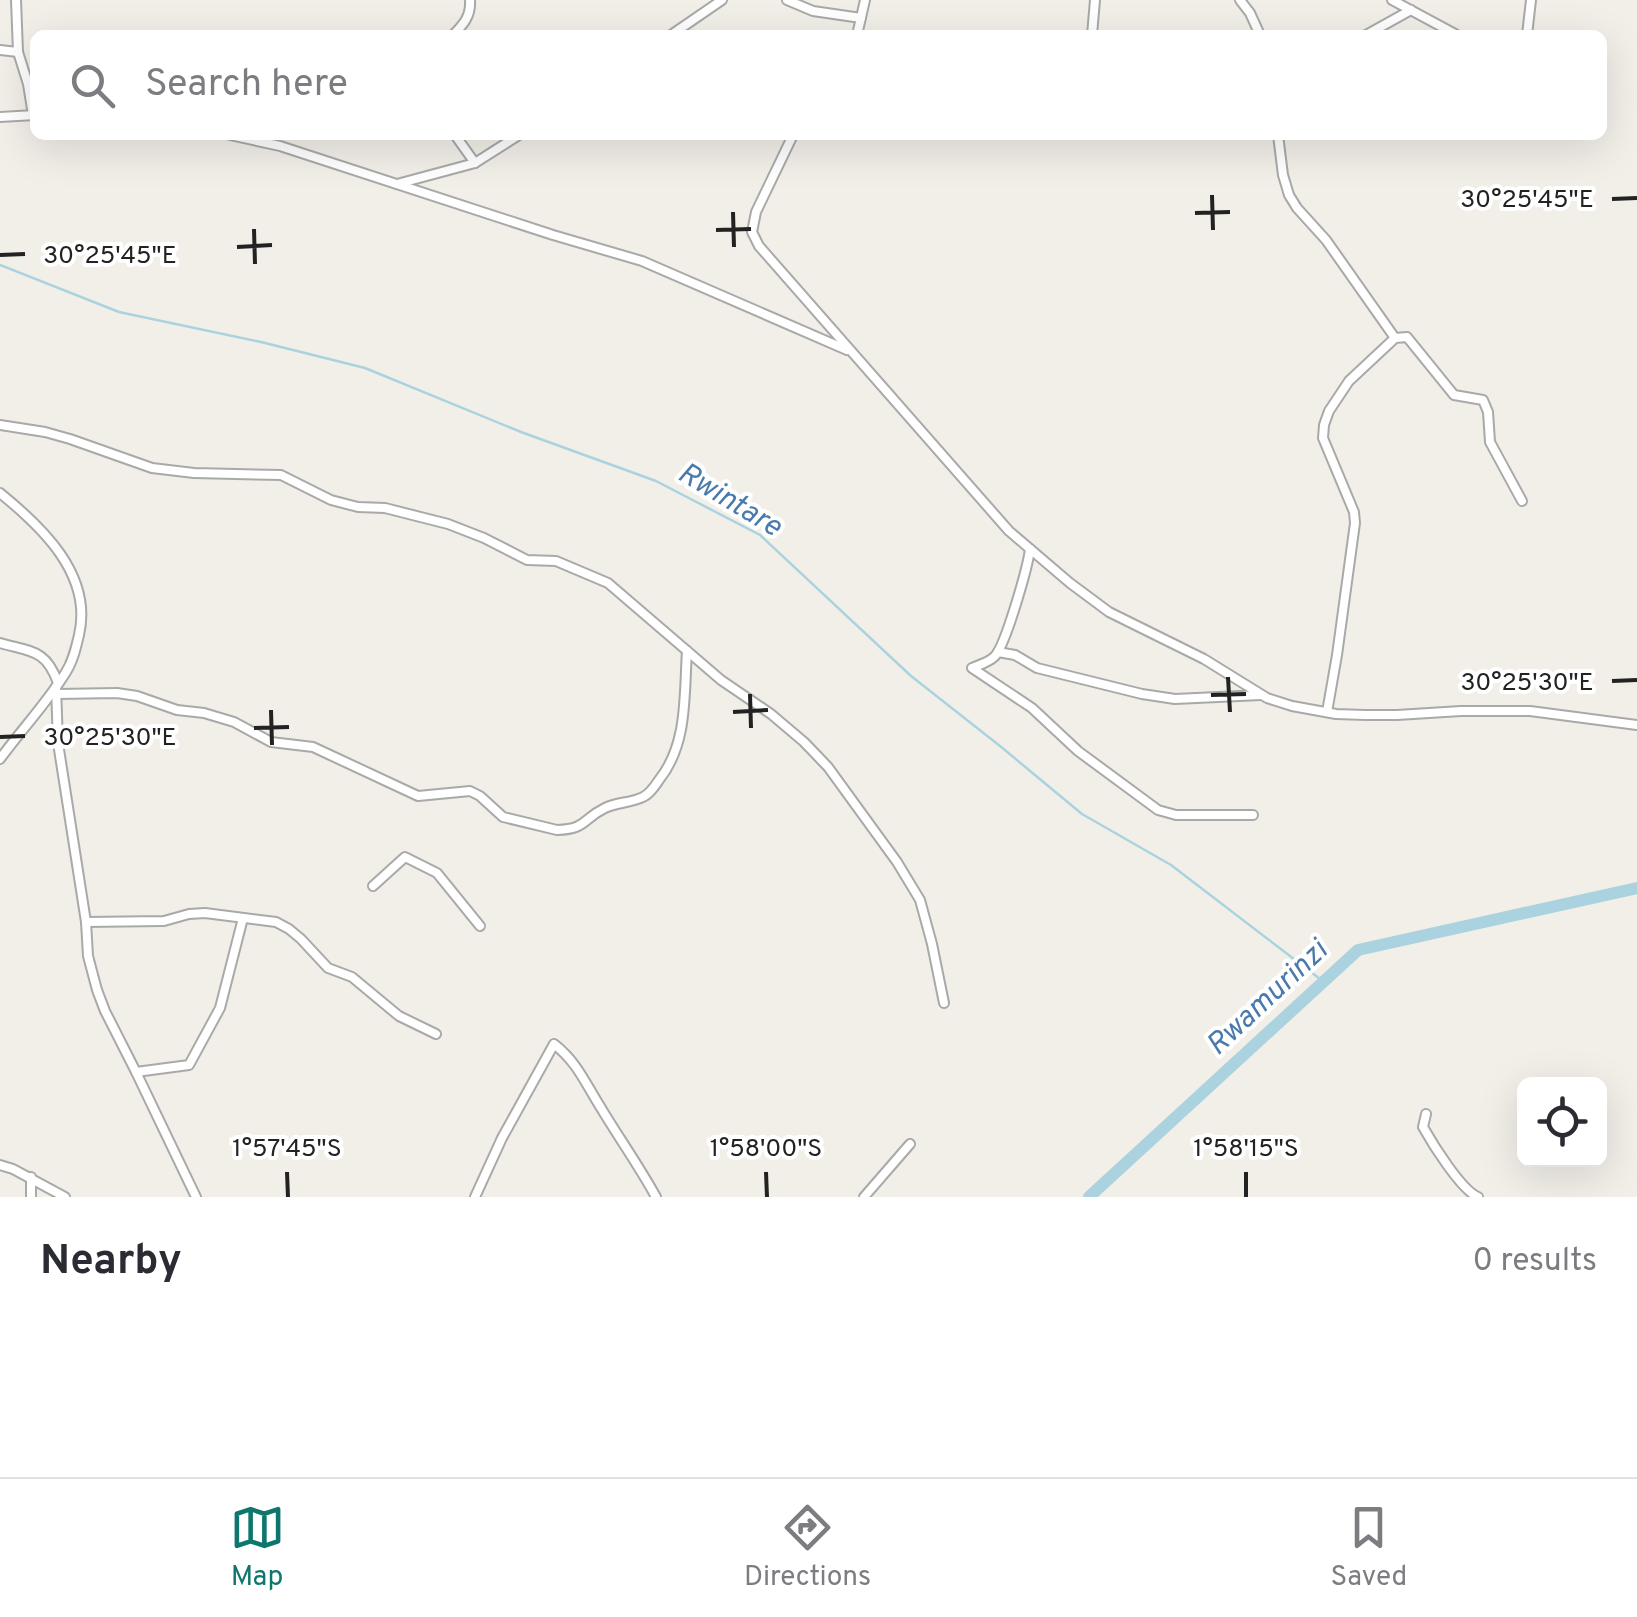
<!DOCTYPE html>
<html lang="en">
<head>
<meta charset="utf-8">
<style>
  body { margin:0; font-family:Overpass,sans-serif; background:#f7f7f7; color:#2b2b33 }
  .controls { position:absolute; right:30px; bottom:30px; display:grid; overflow:hidden; border-radius:15px; box-shadow:0 10px 40px #0002 }
  .controls button { width:90px; height:90px; display:grid; place-items:center; padding:0; border:0; border-bottom:2px solid #e1e1e2; background:#fff; color:#2b2b33; font:50px sans-serif }
  .list { margin:0; padding:0; list-style:none }
  h2 { display:flex; justify-content:space-between; align-items:center; height:130px; margin:0; padding:0 40px; font-size:42px }
  h2 small { font-size:32px; font-weight:400; color:#7c7c81 }
  .icon { flex:none; width:55px; height:55px; fill:none; stroke:currentColor; stroke-width:2; stroke-linecap:round; stroke-linejoin:round }
  .map { position:relative; flex:none; width:1637px; height:1197px; overflow:hidden }
  .search { position:absolute; background:#fff; box-shadow:0 10px 40px #0002; left:30px; right:30px; top:30px; height:110px; display:flex; align-items:center; gap:25px; box-sizing:border-box; padding:0 35px; border-radius:15px; color:#7c7c81; font-size:38px }
  .sheet { height:280px; background:#fff }
  nav { display:flex; justify-content:space-around; align-items:center; box-sizing:border-box; height:140px; border-top:2px solid #e1e1e2; background:#fff; font-size:28px; color:#7c7c81 }
  nav a { display:grid; justify-items:center; gap:5px }
  nav .on { color:#0f766e }
  .map>svg:first-child { display:block }
  .lines { fill:none; stroke-linecap:round; stroke-linejoin:round }
  .stream { stroke:#aad3df; stroke-width:2.5 }
  .river { stroke:#aad3df; stroke-width:12 }
  .minor-casing { stroke:#a9a9a9; stroke-width:12 }
  .minor { stroke:#fff; stroke-width:8 }
  .ticks { fill:none; stroke:#222; stroke-width:4 }
  .labels { text-anchor:middle; dominant-baseline:central; stroke-width:8; stroke-linejoin:round; paint-order:stroke }
  .water-label { font-size:30px; font-style:italic; fill:#4a7aab; stroke:#fff }
  .ticks-label { font-size:25px; text-anchor:middle; fill:#222; stroke:#fff; stroke-width:8; stroke-linejoin:round; paint-order:stroke }
</style>
</head>
<body>
<div class="map">
<svg width="1637" height="1197" viewBox="0 0 1637 1197">
  <rect width="100%" height="100%" fill="#f2efe9"/>
  <g class="lines">
    <path class="stream" d="M 0,265 L 119,312 L 261,342 L 365,368 L 521,432 L 656,481 L 760,535 L 911,676 L 1000,746 L 1082,814 L 1171,865 L 1324,982"/>
    <path class="river" d="M 1089,1197 L 1358,950 L 1637,888"/>
    <g class="minor-casing">
      <g id="minor">
        <path d="M 16,0 L 18,52 L 28,84 L 33,115"/>
        <path d="M 787,0 L 813,11 L 861,18"/>
        <path d="M 1240,0 L 1250,13 L 1260,35"/>
        <path d="M 1392,0 L 1457,35"/>
        <path d="M 453,35 C 464,24 471,16 470,0"/>
        <path d="M 671,35 L 722,0"/>
        <path d="M 857,35 L 865,0"/>
        <path d="M 1092,35 L 1095,0"/>
        <path d="M 1366,35 L 1411,10"/>
        <path d="M 1527,35 L 1531,0"/>
        <path d="M 0,50 L 18,52"/>
        <path d="M 0,117 L 35,115"/>
        <path d="M 230,135 L 280,146 L 553,235 L 642,261 L 847,350"/>
        <path d="M 455,135 L 475,163"/>
        <path d="M 793,135 L 756,212 L 752,232 L 759,246 L 1009,531 L 1070,583 L 1109,612 L 1204,659 L 1267,698 L 1292,706 L 1336,714 L 1365,715 L 1397,715 L 1461,711 L 1530,711 L 1637,725"/>
        <path d="M 1278,135 L 1283,175 L 1289,195 L 1297,208 L 1326,240 L 1395,338"/>
        <path d="M 397,184 L 475,163 L 519,135"/>
        <path d="M 0,425 L 45,432 L 70,439 L 152,468 L 194,473 L 281,475 L 331,500 L 358,507 L 385,508 L 448,524 L 484,538 L 527,560 L 556,561 L 608,583 L 721,680 L 771,714 L 804,742 L 828,767 L 897,862 L 920,900 L 932,944 L 944,1003"/>
        <path d="M 0,493 C 42,527 93,575 79,635 C 76,648 73,661 66,672 C 47,703 21,730 0,759"/>
        <path d="M 1030,549 C 1028,566 1005,648 994,657 C 989,662 979,665 972,668 L 1032,708 L 1078,751 L 1158,810 L 1176,815 L 1253,815"/>
        <path d="M 0,643 C 31,652 46,649 58,683"/>
        <path d="M 998,652 L 1015,655 L 1037,668 L 1142,694 L 1175,699 L 1261,695"/>
        <path d="M 56,687 L 58,743 L 86,922 L 88,956 L 97,990 L 105,1011 L 136,1072 L 196,1197"/>
        <path d="M 57,694 L 117,693 L 137,696 L 177,710 L 204,713 L 234,722 L 271,742 L 313,747 L 418,796 L 470,791 L 480,796 L 503,817 L 557,830 C 587,829 582,819 605,808 C 617,802 631,803 643,797 C 650,794 655,786 659,780 C 688,744 684,695 687,651"/>
        <path d="M 1327,712 L 1337,655 L 1355,523 L 1354,512 L 1323,438 L 1324,425 L 1329,411 L 1349,381 L 1395,338 L 1407,337 L 1454,395 L 1483,400 L 1488,412 L 1490,442 L 1522,501"/>
        <path d="M 373,886 L 405,857 L 437,873 L 480,926"/>
        <path d="M 86,922 L 164,921 L 189,914 L 205,913 L 276,922 L 289,929 L 301,939 L 328,968 L 352,977 L 399,1016 L 436,1034"/>
        <path d="M 136,1072 L 189,1065 L 220,1008 L 243,918"/>
        <path d="M 1426,1114 L 1423,1127 C 1432,1143 1461,1190 1478,1197"/>
        <path d="M 0,1165 L 13,1169 L 65,1197"/>
        <path d="M 31,1177 L 31,1197"/>
        <path d="M 475,1197 L 502,1138 L 554,1044 C 578,1063 585,1083 601,1108 C 619,1138 639,1166 656,1197"/>
        <path d="M 864,1197 L 910,1144"/>
      </g>
    </g>
    <use href="#minor" class="minor"/>
  </g>
  <path class="ticks" d="M 1212,195 L 1213,230M 1612,199 L 1637,198M 733,212 L 734,247M 1195,213 L 1230,212M 254,229 L 255,264M 716,230 L 751,229M 237,247 L 272,245M 0,255 L 25,254M 1228,677 L 1230,712M 1612,681 L 1637,680M 750,694 L 751,728M 1211,695 L 1246,694M 271,710 L 272,745M 733,712 L 768,710M 254,728 L 289,727M 0,737 L 25,736M 287,1172 L 288,1197M 766,1172 L 767,1197M 1246,1172 L 1246,1197"/>
  <g class="labels">
    <g class="water-label">
      <text transform="translate(729 501) rotate(31)">Rwintare</text>
      <text transform="translate(1268 999) rotate(-43)">Rwamurinzi</text>
    </g>
  </g>
  <g class="ticks-label">
    <text x="1527" y="207">30°25'45"E</text>
    <text x="110" y="263">30°25'45"E</text>
    <text x="1527" y="690">30°25'30"E</text>
    <text x="110" y="745">30°25'30"E</text>
    <text x="287" y="1156">1°57'45"S</text>
    <text x="766" y="1156">1°58'00"S</text>
    <text x="1246" y="1156">1°58'15"S</text>
  </g>
</svg>
<div class="controls">
<button><svg class="icon" aria-label="locate" viewBox="0 0 24 24"><circle cx="12" cy="12" r="6"/><path d="M12 2v4M12 18v4M2 12h4M18 12h4"/></svg></button>
</div>
<div class="search"><svg class="icon" aria-label="search" viewBox="0 0 24 24"><circle cx="10" cy="10" r="6"/><path d="M15 15l6 6"/></svg>Search here</div>
</div>
<section class="sheet">
<h2>Nearby<small>0 results</small></h2>
<ul class="list">
</ul>
</section>
<nav>
<a class="on"><svg class="icon" aria-label="map" viewBox="0 0 24 24"><path d="M3 6l6-2 6 2 6-2v14l-6 2-6-2-6 2zM9 4v14M15 6v14"/></svg>Map</a>
<a><svg class="icon" aria-label="directions" viewBox="0 0 24 24"><path d="M12 3l9 9-9 9-9-9zM9 14v-3h6M13 9l2 2-2 2"/></svg>Directions</a>
<a><svg class="icon" aria-label="saved" viewBox="0 0 24 24"><path d="M7 4h10v16l-5-4-5 4z"/></svg>Saved</a>
</nav>
</body>
</html>
